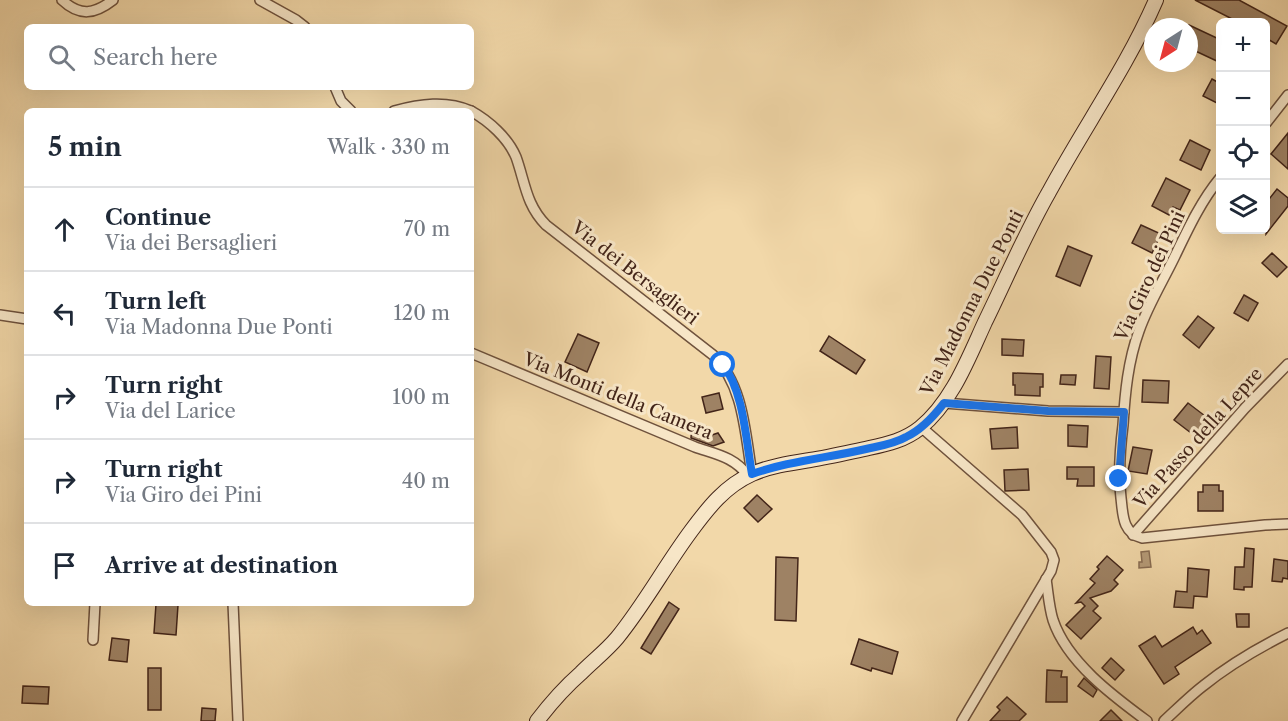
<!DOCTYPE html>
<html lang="en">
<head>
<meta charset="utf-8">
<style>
  body { margin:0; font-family:"Libre Caslon Text",serif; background:#f2f2f3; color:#1f2937 }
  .controls { position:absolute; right:18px; top:18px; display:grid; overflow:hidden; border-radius:9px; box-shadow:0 6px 24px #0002 }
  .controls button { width:54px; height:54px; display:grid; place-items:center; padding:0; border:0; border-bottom:2px solid #e0e1e3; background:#fff; color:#1f2937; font:30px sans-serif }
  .compass { position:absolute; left:1144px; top:18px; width:54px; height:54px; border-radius:50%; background:#fff; box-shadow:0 6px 24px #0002; rotate:216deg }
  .stop { position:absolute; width:18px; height:18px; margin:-14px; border:4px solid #1a73e8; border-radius:50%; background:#fff }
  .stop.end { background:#1a73e8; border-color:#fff; box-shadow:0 2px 6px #0008 }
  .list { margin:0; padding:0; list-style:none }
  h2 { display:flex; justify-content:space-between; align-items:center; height:78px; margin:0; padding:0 24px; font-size:26px }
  h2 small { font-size:20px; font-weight:400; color:#747a83 }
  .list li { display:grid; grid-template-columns:39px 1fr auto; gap:18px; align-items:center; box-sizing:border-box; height:84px; padding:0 24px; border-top:2px solid #e0e1e3 }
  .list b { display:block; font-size:22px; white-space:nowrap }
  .list p { margin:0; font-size:20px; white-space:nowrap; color:#747a83 }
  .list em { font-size:20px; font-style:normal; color:#747a83 }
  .icon { flex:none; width:33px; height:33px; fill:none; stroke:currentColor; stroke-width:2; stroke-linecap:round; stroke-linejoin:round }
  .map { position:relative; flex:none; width:1288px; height:721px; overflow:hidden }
  .search { position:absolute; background:#fff; box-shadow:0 6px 24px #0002; left:24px; top:24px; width:450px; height:66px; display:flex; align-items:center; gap:15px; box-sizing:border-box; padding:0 21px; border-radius:9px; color:#747a83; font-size:22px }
  .panel { position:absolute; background:#fff; box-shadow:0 6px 24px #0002; left:24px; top:108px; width:450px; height:498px; border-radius:9px }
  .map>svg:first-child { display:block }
  .water { fill:#b69b78; stroke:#886c52; stroke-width:1.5 }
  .building { fill:#9e8264; stroke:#432519; stroke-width:1.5 }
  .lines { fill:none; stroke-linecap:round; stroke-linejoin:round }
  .minor-casing { stroke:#6f523d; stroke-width:12 }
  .secondary-casing { stroke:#432519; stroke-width:16 }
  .minor { stroke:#f7e6c7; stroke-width:9 }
  .secondary { stroke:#f7e6c7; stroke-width:14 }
  .route { stroke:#1a73e8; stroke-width:8 }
  .labels { text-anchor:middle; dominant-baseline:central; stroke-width:6; stroke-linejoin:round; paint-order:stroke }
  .street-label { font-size:18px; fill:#432519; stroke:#f7e6c7 }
</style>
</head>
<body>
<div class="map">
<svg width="1288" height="721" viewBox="0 0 1288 721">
  <rect width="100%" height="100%" fill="#f2d8a9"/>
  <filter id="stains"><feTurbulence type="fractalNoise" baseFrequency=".00333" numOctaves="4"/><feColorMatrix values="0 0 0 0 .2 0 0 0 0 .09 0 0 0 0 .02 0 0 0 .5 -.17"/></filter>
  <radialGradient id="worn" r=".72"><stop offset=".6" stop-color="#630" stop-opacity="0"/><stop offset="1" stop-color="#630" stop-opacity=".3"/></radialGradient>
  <path class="water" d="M 1149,551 L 1151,567 L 1139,568 L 1139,562 L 1142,562 L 1141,552 Z"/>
  <g class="building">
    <path d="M 1195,0 L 1239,0 L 1287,26 L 1276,44 L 1266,38 L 1266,22 L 1238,22 Z"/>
    <path d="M 1189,25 L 1221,40 L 1221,63 L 1189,48 Z"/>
    <path d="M 1212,79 L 1221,84 L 1221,105 L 1203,96 Z"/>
    <path d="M 1288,133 L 1288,169 L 1271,154 Z"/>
    <path d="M 1190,140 L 1210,150 L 1201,170 L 1180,160 Z"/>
    <path d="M 1166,178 L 1190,190 L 1180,210 L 1173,207 L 1169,215 L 1152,206 Z"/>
    <path d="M 1277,189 L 1288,198 L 1288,206 L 1266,234 L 1266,203 Z"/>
    <path d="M 1141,225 L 1161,234 L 1152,253 L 1132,243 Z"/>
    <path d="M 1068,246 L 1092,256 L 1080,286 L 1056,276 Z"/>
    <path d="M 1272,253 L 1287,267 L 1277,277 L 1262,263 Z"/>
    <path d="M 1244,295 L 1258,303 L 1248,321 L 1234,313 Z"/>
    <path d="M 1198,316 L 1214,328 L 1199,348 L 1183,335 Z"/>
    <path d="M 578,334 L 599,343 L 587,372 L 565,362 Z"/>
    <path d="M 829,336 L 865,360 L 856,374 L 820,351 Z"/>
    <path d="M 1002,339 L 1024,340 L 1023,356 L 1002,355 Z"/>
    <path d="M 1096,356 L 1111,357 L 1109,389 L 1094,388 Z"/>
    <path d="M 1013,373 L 1043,374 L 1043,387 L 1040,387 L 1040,396 L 1015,395 L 1015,385 L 1013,385 Z"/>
    <path d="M 1061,375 L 1076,375 L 1075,385 L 1060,384 Z"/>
    <path d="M 1143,380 L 1169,381 L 1168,403 L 1142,402 Z"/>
    <path d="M 719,393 L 723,409 L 706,413 L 702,397 Z"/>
    <path d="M 1188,403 L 1209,419 L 1195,436 L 1174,420 Z"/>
    <path d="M 692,424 L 708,427 L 709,436 L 718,433 L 724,442 L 713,446 L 691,438 Z"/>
    <path d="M 1068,425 L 1088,426 L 1087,447 L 1068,446 Z"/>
    <path d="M 1017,427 L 1018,448 L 992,449 L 990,429 Z"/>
    <path d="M 1133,447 L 1152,450 L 1147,474 L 1128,471 Z"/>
    <path d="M 1067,467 L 1094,467 L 1094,486 L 1077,486 L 1078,479 L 1067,479 Z"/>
    <path d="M 1028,469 L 1029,490 L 1005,491 L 1004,470 Z"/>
    <path d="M 1203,485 L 1219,485 L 1219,491 L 1223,491 L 1223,511 L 1198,511 L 1198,492 L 1203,492 Z"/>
    <path d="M 757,495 L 772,509 L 758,522 L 744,508 Z"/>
    <path d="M 1245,548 L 1254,549 L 1252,587 L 1244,587 L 1244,590 L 1234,589 L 1235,567 L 1244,567 Z"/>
    <path d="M 1107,556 L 1123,570 L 1114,580 L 1118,584 L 1111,591 L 1090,598 L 1098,606 L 1093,611 L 1101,618 L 1081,639 L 1066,625 L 1085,606 L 1081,602 L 1076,603 L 1095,583 L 1090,579 L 1099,569 L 1097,567 Z"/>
    <path d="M 776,557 L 798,558 L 796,621 L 775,620 Z"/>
    <path d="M 1274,559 L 1288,561 L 1288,579 L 1283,578 L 1282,582 L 1272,581 Z"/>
    <path d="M 1188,568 L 1209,570 L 1207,597 L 1194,596 L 1193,608 L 1174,607 L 1176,591 L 1187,592 Z"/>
    <path d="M 669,602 L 679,609 L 651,654 L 641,648 Z"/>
    <path d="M 156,604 L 178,605 L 176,635 L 154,633 Z"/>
    <path d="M 1236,614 L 1249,614 L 1249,627 L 1237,627 Z"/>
    <path d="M 1193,627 L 1197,634 L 1202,630 L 1211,643 L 1175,667 L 1179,674 L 1164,684 L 1139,646 L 1155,636 L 1162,647 Z"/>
    <path d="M 112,638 L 129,640 L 127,662 L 109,660 Z"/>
    <path d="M 859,639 L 898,652 L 892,674 L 872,668 L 871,671 L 851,664 Z"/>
    <path d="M 1111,658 L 1124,670 L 1115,680 L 1102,668 Z"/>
    <rect x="148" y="668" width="13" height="42"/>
    <path d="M 1047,670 L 1062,671 L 1061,677 L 1067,677 L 1067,702 L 1046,702 Z"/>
    <path d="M 1084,678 L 1097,690 L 1093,697 L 1078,686 Z"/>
    <path d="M 23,686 L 49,687 L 48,704 L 22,703 Z"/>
    <path d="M 1007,697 L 1026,714 L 1019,721 L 990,721 L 1000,710 L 997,707 Z"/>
    <path d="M 202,708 L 216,709 L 215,721 L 201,721 Z"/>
    <path d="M 1111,710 L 1122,721 L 1100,721 Z"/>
  </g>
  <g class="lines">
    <g class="minor-casing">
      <g id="minor">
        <path d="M 62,0 C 80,17 95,14 113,0"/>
        <path d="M 260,0 L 296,20 L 305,27"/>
        <path d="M 335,87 L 341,101 L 351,111"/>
        <path d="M 394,111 C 420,104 446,100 471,111"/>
        <path d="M 471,111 C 489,121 508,138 516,157 C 525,182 526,205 546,225 L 713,355 C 744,385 745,434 752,474"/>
        <path d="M 1266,123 L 1288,95"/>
        <path d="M 1220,178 C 1201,201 1188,229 1175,256 C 1163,281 1148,305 1139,331 C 1128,361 1125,393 1123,425 C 1120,449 1118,473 1121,498 C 1123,514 1122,533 1142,538 L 1265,525 L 1288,524"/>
        <path d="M 0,315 L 27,319"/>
        <path d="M 471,353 L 695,447 C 715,454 735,457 748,476"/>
        <path d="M 944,403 L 1048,411 L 1124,412"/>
        <path d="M 921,427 L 1022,515 L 1051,552 L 1054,560 L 1051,571 L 962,721"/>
        <path d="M 1133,535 L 1245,408 L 1288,364"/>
        <path d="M 1046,579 C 1048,592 1049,607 1053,620 C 1067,662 1113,696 1147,721"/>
        <path d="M 233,603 L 238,721"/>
        <path d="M 93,640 L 95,603"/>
        <path d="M 1164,721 C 1177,709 1190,696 1203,686 C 1229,665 1258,648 1288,633"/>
      </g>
    </g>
    <g class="secondary-casing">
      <path id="secondary" d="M 537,721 C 550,704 565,687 581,673 C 593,661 606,651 617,638 C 644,605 665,566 691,531 C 708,508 725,486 752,474 C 770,466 791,463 810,460 C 830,457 850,452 869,448 C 888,444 905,440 920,428 C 952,402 968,359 985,322 C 1006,279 1025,234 1049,192 C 1084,127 1127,67 1156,0"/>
    </g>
    <use href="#minor" class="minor"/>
    <use href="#secondary" class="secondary"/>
  </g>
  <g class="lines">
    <path class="route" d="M 723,365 C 744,391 746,442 752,474 C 788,461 828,458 866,449 C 879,446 894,444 906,437 C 921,430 934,416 944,403 L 1048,411 L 1124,412 L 1119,479"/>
  </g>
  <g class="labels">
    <g class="street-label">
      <text transform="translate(635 273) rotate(38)">Via dei Bersaglieri</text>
      <text transform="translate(1150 276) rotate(-65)">Via Giro dei Pini</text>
      <text transform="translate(972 303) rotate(-63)">Via Madonna Due Ponti</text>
      <text transform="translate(618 396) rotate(22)">Via Monti della Camera</text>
      <text transform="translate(1198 438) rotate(-48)">Via Passo della Lepre</text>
    </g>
  </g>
  <rect width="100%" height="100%" filter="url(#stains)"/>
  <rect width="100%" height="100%" fill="url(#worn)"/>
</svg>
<div class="controls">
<button>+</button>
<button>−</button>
<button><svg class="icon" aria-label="locate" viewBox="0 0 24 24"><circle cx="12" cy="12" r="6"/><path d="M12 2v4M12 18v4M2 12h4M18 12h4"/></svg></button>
<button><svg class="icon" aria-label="layers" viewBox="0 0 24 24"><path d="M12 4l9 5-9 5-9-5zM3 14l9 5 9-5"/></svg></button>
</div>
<svg class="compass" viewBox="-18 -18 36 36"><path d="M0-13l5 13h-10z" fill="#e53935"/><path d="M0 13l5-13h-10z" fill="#747a83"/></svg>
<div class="stop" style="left:723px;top:365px"></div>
<div class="stop end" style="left:1119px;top:479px"></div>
<div class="search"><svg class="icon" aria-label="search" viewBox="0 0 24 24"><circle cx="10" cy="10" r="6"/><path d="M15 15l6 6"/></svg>Search here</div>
<section class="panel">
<h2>5 min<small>Walk · 330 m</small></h2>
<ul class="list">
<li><svg class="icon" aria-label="ahead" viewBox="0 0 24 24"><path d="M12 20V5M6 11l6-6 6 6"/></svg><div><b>Continue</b><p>Via dei Bersaglieri</p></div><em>70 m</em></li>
<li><svg class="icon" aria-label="left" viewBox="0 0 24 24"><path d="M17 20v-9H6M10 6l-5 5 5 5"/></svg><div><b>Turn left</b><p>Via Madonna Due Ponti</p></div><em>120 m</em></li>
<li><svg class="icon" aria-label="right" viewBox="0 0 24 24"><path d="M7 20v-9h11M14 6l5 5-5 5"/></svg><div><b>Turn right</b><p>Via del Larice</p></div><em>100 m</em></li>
<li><svg class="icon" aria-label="right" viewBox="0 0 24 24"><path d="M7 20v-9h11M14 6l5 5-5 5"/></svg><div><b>Turn right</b><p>Via Giro dei Pini</p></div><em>40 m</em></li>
<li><svg class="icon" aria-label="arrive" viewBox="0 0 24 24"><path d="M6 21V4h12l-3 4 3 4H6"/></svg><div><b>Arrive at destination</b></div></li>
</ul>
</section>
</div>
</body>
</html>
